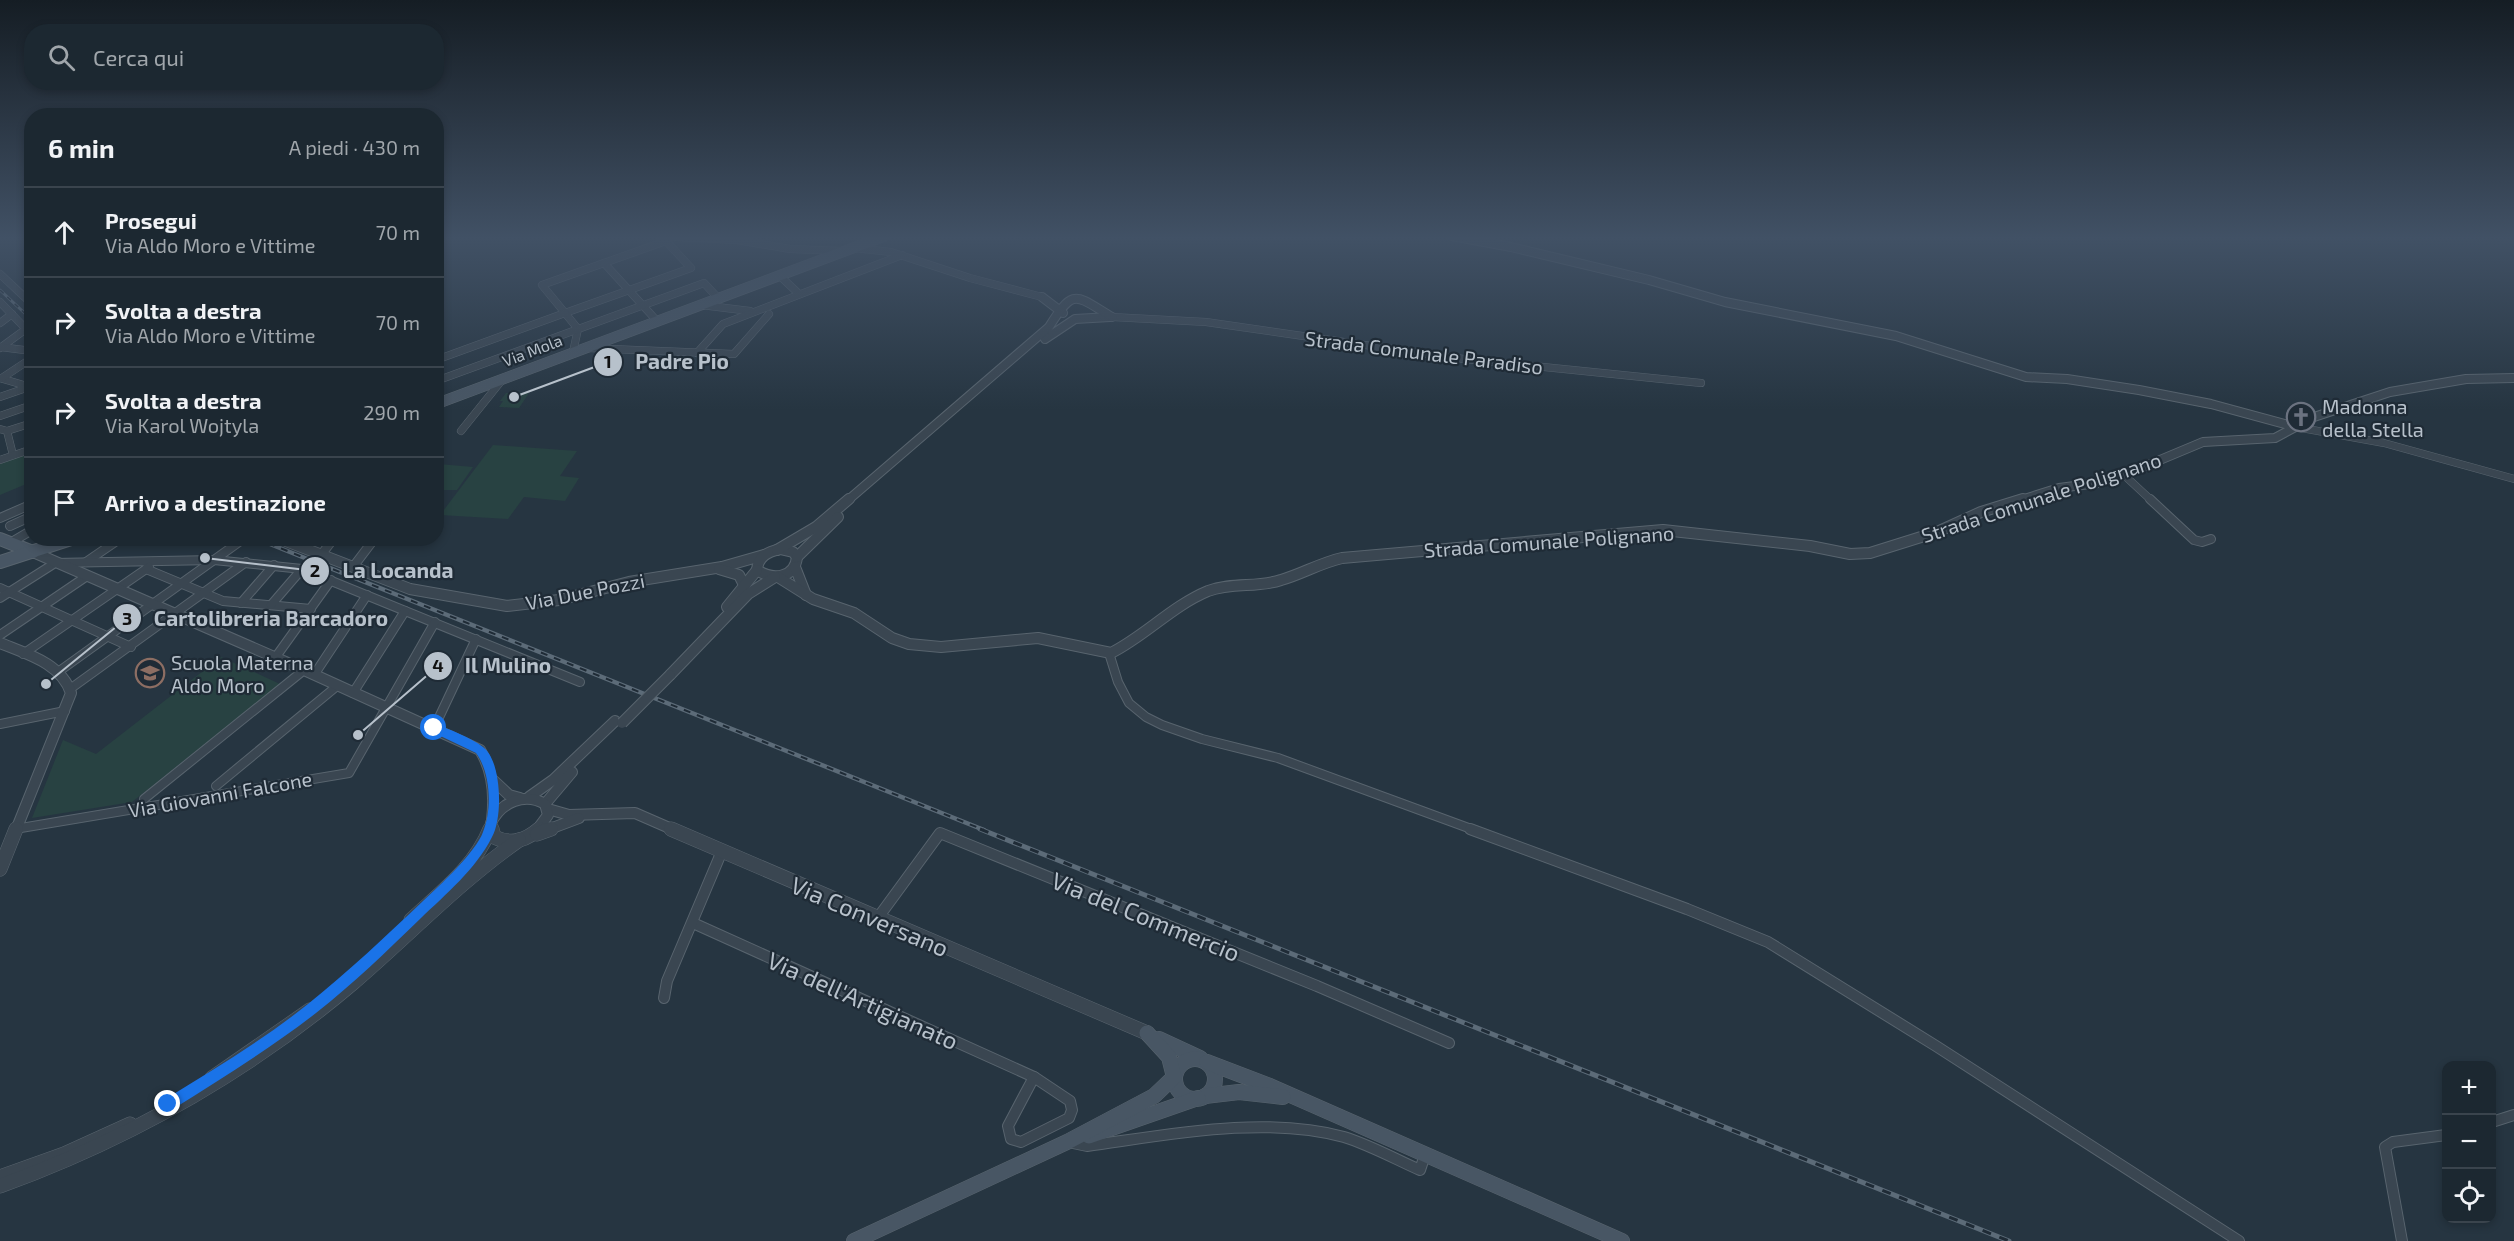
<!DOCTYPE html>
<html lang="it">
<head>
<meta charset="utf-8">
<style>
  body { margin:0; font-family:"Exo 2",sans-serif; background:#253039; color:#f1f3f6 }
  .controls { position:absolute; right:18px; bottom:18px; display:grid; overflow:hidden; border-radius:12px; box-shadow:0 3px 9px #0003 }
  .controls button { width:54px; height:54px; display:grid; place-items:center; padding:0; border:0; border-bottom:2px solid #3a444d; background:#1c2831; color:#f1f3f6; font:30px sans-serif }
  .stop { position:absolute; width:18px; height:18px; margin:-14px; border:4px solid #1a73e8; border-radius:50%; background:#fff }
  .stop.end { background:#1a73e8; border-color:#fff; box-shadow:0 2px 6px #0008 }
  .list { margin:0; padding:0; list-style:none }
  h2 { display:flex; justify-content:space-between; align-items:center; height:78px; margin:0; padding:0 24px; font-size:26px }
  h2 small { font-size:20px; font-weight:400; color:#a0a6ab }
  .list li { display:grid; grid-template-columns:39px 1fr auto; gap:18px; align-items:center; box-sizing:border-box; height:90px; padding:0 24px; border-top:2px solid #3a444d }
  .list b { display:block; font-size:22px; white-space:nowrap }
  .list p { margin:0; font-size:20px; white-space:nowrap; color:#a0a6ab }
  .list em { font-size:20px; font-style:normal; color:#a0a6ab }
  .icon { flex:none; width:33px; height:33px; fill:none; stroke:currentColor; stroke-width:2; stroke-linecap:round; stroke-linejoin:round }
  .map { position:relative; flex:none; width:2514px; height:1241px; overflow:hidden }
  .search { position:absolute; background:#1c2831; box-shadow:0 3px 9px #0003; left:24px; top:24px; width:420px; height:66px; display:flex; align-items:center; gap:15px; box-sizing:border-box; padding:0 21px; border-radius:24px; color:#a0a6ab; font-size:22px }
  .panel { position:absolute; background:#1c2831; box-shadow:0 3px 9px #0003; left:24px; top:108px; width:420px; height:438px; border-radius:24px }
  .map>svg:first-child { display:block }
  .green { fill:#284242 }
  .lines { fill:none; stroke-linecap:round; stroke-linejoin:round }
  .minor-far2-casing { stroke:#58646e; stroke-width:8 }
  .minor-far1-casing { stroke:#58646e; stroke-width:10 }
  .minor-casing { stroke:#58646e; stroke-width:12 }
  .tertiary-far2-casing { stroke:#58646e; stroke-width:10 }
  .tertiary-far1-casing { stroke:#58646e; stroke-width:12 }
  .tertiary-casing { stroke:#58646e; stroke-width:15 }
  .secondary-far2-casing { stroke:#58646e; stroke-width:11 }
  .secondary-far1-casing { stroke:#58646e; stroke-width:14 }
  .secondary-casing { stroke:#58646e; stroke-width:16 }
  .minor-far2 { stroke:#3a4651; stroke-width:7 }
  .minor-far1 { stroke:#3a4651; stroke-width:8 }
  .minor { stroke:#3a4651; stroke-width:10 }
  .tertiary-far2 { stroke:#3a4651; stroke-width:8 }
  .tertiary-far1 { stroke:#3a4651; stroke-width:10 }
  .tertiary { stroke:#3a4651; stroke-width:14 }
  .secondary-far2 { stroke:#485664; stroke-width:10 }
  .secondary-far1 { stroke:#485664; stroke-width:12 }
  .secondary { stroke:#485664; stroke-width:15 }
  .rail-far2-casing { stroke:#5c6b78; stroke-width:3 }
  .rail-far1-casing { stroke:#5c6b78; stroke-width:4.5 }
  .rail-casing { stroke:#5c6b78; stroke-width:5 }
  .rail-far2 { stroke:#1f2b36; stroke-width:1.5; stroke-dasharray:5; stroke-linecap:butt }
  .rail-far1 { stroke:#1f2b36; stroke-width:2; stroke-dasharray:7; stroke-linecap:butt }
  .rail { stroke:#1f2b36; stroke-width:3; stroke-dasharray:9; stroke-linecap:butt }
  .tertiary-bridge-casing { stroke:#58646e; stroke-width:12; stroke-linecap:butt }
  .tertiary-bridge { stroke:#3a4651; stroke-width:10 }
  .route { fill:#1a73e8 }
  .labels { text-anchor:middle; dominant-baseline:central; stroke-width:4.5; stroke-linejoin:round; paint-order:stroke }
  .far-street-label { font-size:16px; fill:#b7c1cb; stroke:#1f2b36 }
  .street-label { font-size:20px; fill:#b7c1cb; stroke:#1f2b36 }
  .poi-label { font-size:20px; fill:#b7c1cb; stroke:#1f2b36; text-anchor:start }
  .near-street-label { font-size:24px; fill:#b7c1cb; stroke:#1f2b36 }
  .leader { fill:none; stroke:#b7c1cb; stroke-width:2 }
  .callout-dot { fill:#b7c1cb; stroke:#1f2b36; stroke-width:2 }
  .mark-label { font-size:18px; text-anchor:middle; font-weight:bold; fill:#111 }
  .callout-label { font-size:21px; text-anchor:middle; font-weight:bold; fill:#b7c1cb; stroke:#1f2b36; stroke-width:4.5; stroke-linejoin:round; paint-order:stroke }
</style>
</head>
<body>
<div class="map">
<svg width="2514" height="1241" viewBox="0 0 2514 1241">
  <rect width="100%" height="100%" fill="#263541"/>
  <g class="green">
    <path d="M 506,393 L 529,393 L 519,408 L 499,407 L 503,401 L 500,401 Z"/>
    <path d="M 493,445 L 577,451 L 560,476 L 579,478 L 565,501 L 524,497 L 508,519 L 440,515 Z"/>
    <path d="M 31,451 L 31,482 L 0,495 L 0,462 Z"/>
    <path d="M 439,464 L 473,467 L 457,490 L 437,490 L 437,467 Z"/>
    <path d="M 221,657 L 280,684 L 132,802 L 32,818 L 63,740 L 96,754 Z"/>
  </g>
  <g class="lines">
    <g class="minor-far2-casing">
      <g id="minor-far2">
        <path d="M 659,236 L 737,240 L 790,249 L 843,251"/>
        <path d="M 666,241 L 691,268 L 565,313 L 542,285 Z"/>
        <path d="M 854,248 L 891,252 L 970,278 L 1042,297"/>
        <path d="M 604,263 L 657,321"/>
        <path d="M 0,274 L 32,304"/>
        <path d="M 779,275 L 799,294"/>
        <path d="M 0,302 L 26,329 L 0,348"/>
        <path d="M 701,305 L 750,311"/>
        <path d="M 565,313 L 578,329 L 573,352"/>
        <path d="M 1112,317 L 1206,322 L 1455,358 L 1701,383"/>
        <path d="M 0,323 L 12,314"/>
        <path d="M 0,347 L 32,351"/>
        <path d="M 587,348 L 734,354 L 769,314"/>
        <path d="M 697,353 L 723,324 L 902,255"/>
        <path d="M 436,360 L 565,313"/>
        <path d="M 0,378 L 27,386"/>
        <path d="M 2,378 L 32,358"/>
        <path d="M 436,381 L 704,283 L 718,298"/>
        <path d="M 0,397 L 32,386"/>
        <path d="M 0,416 L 32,405"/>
        <path d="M 2296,427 L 2384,443 L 2514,479"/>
        <path d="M 0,429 L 7,431 L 13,455"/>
        <path d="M 7,431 L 32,423"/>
        <path d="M 461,431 L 502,380"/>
        <path d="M 0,460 L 32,449"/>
        <path d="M 2124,475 L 2152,501"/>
        <path d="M 30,486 L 32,488"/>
      </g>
    </g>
    <g class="minor-far1-casing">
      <g id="minor-far1">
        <path d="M 2150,499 L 2194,540 L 2202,542 L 2211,539"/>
        <path d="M 0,518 L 32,504"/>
        <path d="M 10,526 L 32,516"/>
        <path d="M 10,543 L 32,530"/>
        <path d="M 321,555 L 334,538"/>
        <path d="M 86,562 L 121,538"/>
        <path d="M 353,567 L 375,538"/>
        <path d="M 146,569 L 223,601 L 311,609"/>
        <path d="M 0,588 L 131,647"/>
        <path d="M 0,598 L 55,563 L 214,560 L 302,569 L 580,682"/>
        <path d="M 241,603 L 274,565"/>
        <path d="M 271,605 L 302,569"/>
        <path d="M 0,635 L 87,576"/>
        <path d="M 1109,653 L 1118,682 L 1129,703 L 1146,717 L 1162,725 L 1202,739 L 1278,758 L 1474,830"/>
        <path d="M 23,654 L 149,567"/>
        <path d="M 275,658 L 331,580"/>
        <path d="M 58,672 L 239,542 L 232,538"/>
        <path d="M 314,675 L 367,595"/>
        <path d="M 70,689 L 246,562"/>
        <path d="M 353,693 L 405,611"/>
        <path d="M 0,724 L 65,711"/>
        <path d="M 434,728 L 476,639"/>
        <path d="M 216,786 L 337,686"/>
        <path d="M 144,799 L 304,670"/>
        <path d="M 15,829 L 349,773 L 435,622"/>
      </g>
    </g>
    <g class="minor-casing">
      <g id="minor">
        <path d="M 1470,829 L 1687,909 L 1768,942 L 1936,1046 L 2239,1241"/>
        <path d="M 877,919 L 940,833 L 1317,986 L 1449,1043"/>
        <path d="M 693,923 L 1034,1077"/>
        <path d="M 664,998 L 667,981 L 722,851"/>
        <path d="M 1034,1077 L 1070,1101 L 1072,1110 L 1069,1118 L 1021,1142 L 1011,1139 L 1008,1126 Z"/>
        <path d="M 2492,1122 L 2514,1115"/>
        <path d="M 1068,1142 L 1087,1146 C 1167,1135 1265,1115 1344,1137 C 1370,1145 1395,1159 1420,1170 L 1425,1155"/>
        <path d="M 2402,1241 L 2385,1147 L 2393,1142 L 2446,1135"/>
      </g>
    </g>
    <g class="tertiary-far2-casing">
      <g id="tertiary-far2">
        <path d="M 1452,236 L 1511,247 L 1649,280 L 1725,302 L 1896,336 L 2026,377 L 2067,379 L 2139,390 L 2211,404 L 2296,427"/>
        <path d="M 1042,297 L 1063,313"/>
        <path d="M 1045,339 L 1075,319 L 1110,317"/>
        <path d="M 847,501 L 1049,327 C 1074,287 1075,295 1112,317"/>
        <path d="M 2018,501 L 2059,488 L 2098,483 L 2124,475 L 2203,442 L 2275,438 L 2314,417 L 2390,392 L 2466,379 L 2514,378"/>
      </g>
    </g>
    <g class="tertiary-far1-casing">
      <g id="tertiary-far1">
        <path d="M 278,538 L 410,589 L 507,606 L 559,600 L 629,582 L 722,567 L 764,555"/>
        <path d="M 780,549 L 793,552 L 797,557 C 795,579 772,580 757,570 C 758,556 768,552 780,549 Z"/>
        <path d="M 777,550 L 816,527 L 849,499"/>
        <path d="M 33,552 L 304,670 L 480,750 C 493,771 495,794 492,819"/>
        <path d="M 797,557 L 838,517"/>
        <path d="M 795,567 L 806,595"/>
        <path d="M 719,569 L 739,575 L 744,585"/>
        <path d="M 778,577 L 813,599 L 854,613 L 892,638 L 909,644 L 941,647 L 1038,638 L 1111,653 C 1145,636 1172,606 1208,591 C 1232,582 1258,588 1281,580 C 1302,574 1320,563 1342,558 L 1663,530 L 1810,546 L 1850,554 L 1870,553 L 1937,532 L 1981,512 L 2023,499"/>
        <path d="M 727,607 L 757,570"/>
        <path d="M 0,643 C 27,654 61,663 71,693 L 16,830"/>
        <path d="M 670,675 L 748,594 L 775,577"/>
        <path d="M 492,779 L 509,795 L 520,798"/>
        <path d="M 529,797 L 553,780 L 615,721"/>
        <path d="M 545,804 L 572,772"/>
        <path d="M 548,809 L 569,815 L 635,813 L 674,830"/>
        <path d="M 489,830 L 490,828"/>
        <path d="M 493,830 L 491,823 C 501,802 525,792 545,804 L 548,815 L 537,830"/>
        <path d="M 547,830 L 579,818"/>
      </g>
    </g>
    <g class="tertiary-casing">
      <g id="tertiary">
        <path d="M 492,829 L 494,837 C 511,845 525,841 539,829"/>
        <path d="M 671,829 L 1147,1033"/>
        <path d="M 537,834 L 551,829"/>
        <path d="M 0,869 L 16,829"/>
        <path d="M 411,920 C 440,893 475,867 490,829"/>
        <path d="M 212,1078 L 310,1010"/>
        <path d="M 0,1177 L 64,1154 L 130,1124"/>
        <path d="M 0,1186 C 129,1139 248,1072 353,983 C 409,935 459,882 519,840"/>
      </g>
    </g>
    <g class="secondary-far2-casing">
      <path id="secondary-far2" d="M 436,404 L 885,236"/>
    </g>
    <g class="secondary-far1-casing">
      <g id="secondary-far1">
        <path d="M 0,539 L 33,552"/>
        <path d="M 0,562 L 74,538"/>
      </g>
    </g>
    <g class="secondary-casing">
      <g id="secondary">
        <path d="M 1159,1039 L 1200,1058"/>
        <circle cx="1195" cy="1079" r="20"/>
        <path d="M 1207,1062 L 1270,1086 L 1622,1241"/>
        <path d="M 1205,1096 L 1239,1092 L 1283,1097"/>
        <path d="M 1089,1136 L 1198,1098"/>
        <path d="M 854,1241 L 1067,1142 L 1154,1096 L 1174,1077 L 1169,1057 L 1147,1033"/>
      </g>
    </g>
    <use href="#minor-far2" class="minor-far2"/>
    <use href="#minor-far1" class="minor-far1"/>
    <use href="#minor" class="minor"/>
    <use href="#tertiary-far2" class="tertiary-far2"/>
    <use href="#tertiary-far1" class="tertiary-far1"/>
    <use href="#tertiary" class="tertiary"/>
    <use href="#secondary-far2" class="secondary-far2"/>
    <use href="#secondary-far1" class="secondary-far1"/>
    <use href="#secondary" class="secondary"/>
    <g class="rail-far2-casing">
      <path id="rail-far2" d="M 0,290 L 32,320"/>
    </g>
    <g class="rail-far1-casing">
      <path id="rail-far1" d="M 255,538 L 984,830"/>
    </g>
    <g class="rail-casing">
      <path id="rail" d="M 980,829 L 2009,1241"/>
    </g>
    <use href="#rail-far2" class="rail-far2"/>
    <use href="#rail-far1" class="rail-far1"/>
    <use href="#rail" class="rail"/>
    <g class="tertiary-bridge-casing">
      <path id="tertiary-bridge" d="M 622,723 L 670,675"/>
    </g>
    <use href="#tertiary-bridge" class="tertiary-bridge"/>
  </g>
  <linearGradient id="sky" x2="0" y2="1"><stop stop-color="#151d24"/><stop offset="0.58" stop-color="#415165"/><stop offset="1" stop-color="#415165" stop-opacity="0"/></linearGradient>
  <rect width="2514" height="410" fill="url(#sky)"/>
  <path class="route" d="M 434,724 C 449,729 470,737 483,747 C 502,761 503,818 492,837 C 476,869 446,894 420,919 C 387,951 353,984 316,1013 C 271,1048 222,1078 173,1109 L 168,1111 L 164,1109 L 162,1104 L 164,1100 C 213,1070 263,1040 308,1004 C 348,972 386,936 423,901 C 439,886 476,852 483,832 C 492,810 491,773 476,753 L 430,731 L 428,728 Z"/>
  <defs>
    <g id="church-ring" transform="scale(1.5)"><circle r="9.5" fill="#1f2b36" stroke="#6b7280" stroke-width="1.5"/><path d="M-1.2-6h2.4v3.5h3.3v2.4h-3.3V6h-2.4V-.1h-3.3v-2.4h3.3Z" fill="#6b7280"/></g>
    <g id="school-ring" transform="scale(1.5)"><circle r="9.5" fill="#1f2b36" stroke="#8d6e63" stroke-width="1.5"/><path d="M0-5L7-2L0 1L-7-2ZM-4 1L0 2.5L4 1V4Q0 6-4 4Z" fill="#8d6e63"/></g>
  </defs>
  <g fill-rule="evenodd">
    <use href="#church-ring" x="2301" y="417"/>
    <use href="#school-ring" x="150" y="673"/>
  </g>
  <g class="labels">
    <g class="far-street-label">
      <text transform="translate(532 350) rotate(-21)">Via Mola</text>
    </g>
    <g class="street-label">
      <text transform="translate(1424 352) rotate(7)">Strada Comunale Paradiso</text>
      <text transform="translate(2041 497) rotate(-18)">Strada Comunale Polignano</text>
      <text transform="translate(1549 541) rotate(-4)">Strada Comunale Polignano</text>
      <text transform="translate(585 591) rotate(-11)">Via Due Pozzi</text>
      <text transform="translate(220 794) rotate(-10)">Via Giovanni Falcone</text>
    </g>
    <g class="poi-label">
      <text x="2322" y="406">Madonna<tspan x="2322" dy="23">della Stella</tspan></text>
      <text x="171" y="662">Scuola Materna<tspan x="171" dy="23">Aldo Moro</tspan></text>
    </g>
    <g class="near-street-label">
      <text transform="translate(870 916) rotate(23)">Via Conversano</text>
      <text transform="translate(1146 916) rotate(22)">Via del Commercio</text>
      <text transform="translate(863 1000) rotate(24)">Via dell'Artigianato</text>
    </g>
  </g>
  <path class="leader" d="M514 397L608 362M205 558L315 571M46 684L127 618M358 735L438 666"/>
  <g class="callout-dot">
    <circle cx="514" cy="397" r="6"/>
    <circle cx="205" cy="558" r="6"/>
    <circle cx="46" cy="684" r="6"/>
    <circle cx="358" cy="735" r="6"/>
    <circle cx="608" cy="362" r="15"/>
    <circle cx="315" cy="571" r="15"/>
    <circle cx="127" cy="618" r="15"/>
    <circle cx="438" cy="666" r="15"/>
  </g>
  <g class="mark-label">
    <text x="608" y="368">1</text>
    <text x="315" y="577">2</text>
    <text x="127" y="625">3</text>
    <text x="438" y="672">4</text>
  </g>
  <g class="callout-label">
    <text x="682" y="369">Padre Pio</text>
    <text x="398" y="578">La Locanda</text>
    <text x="271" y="626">Cartolibreria Barcadoro</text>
    <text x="508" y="673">Il Mulino</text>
  </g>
</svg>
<div class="controls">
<button>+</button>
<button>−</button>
<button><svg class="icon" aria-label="locate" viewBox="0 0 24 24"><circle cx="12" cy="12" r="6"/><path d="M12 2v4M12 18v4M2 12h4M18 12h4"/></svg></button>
</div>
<div class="stop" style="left:434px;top:728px"></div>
<div class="stop end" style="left:168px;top:1104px"></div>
<div class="search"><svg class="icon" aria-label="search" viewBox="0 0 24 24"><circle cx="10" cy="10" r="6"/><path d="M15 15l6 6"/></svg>Cerca qui</div>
<section class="panel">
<h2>6 min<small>A piedi · 430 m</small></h2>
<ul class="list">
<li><svg class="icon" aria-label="ahead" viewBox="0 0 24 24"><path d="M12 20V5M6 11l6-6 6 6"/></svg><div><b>Prosegui</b><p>Via Aldo Moro e Vittime</p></div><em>70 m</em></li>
<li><svg class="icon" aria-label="right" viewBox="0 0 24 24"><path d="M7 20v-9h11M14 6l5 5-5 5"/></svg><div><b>Svolta a destra</b><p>Via Aldo Moro e Vittime</p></div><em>70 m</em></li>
<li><svg class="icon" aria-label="right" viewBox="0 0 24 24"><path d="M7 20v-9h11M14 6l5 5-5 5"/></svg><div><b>Svolta a destra</b><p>Via Karol Wojtyla</p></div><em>290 m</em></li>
<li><svg class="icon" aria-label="arrive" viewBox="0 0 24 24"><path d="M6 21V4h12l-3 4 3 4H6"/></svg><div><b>Arrivo a destinazione</b></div></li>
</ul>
</section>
</div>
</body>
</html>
